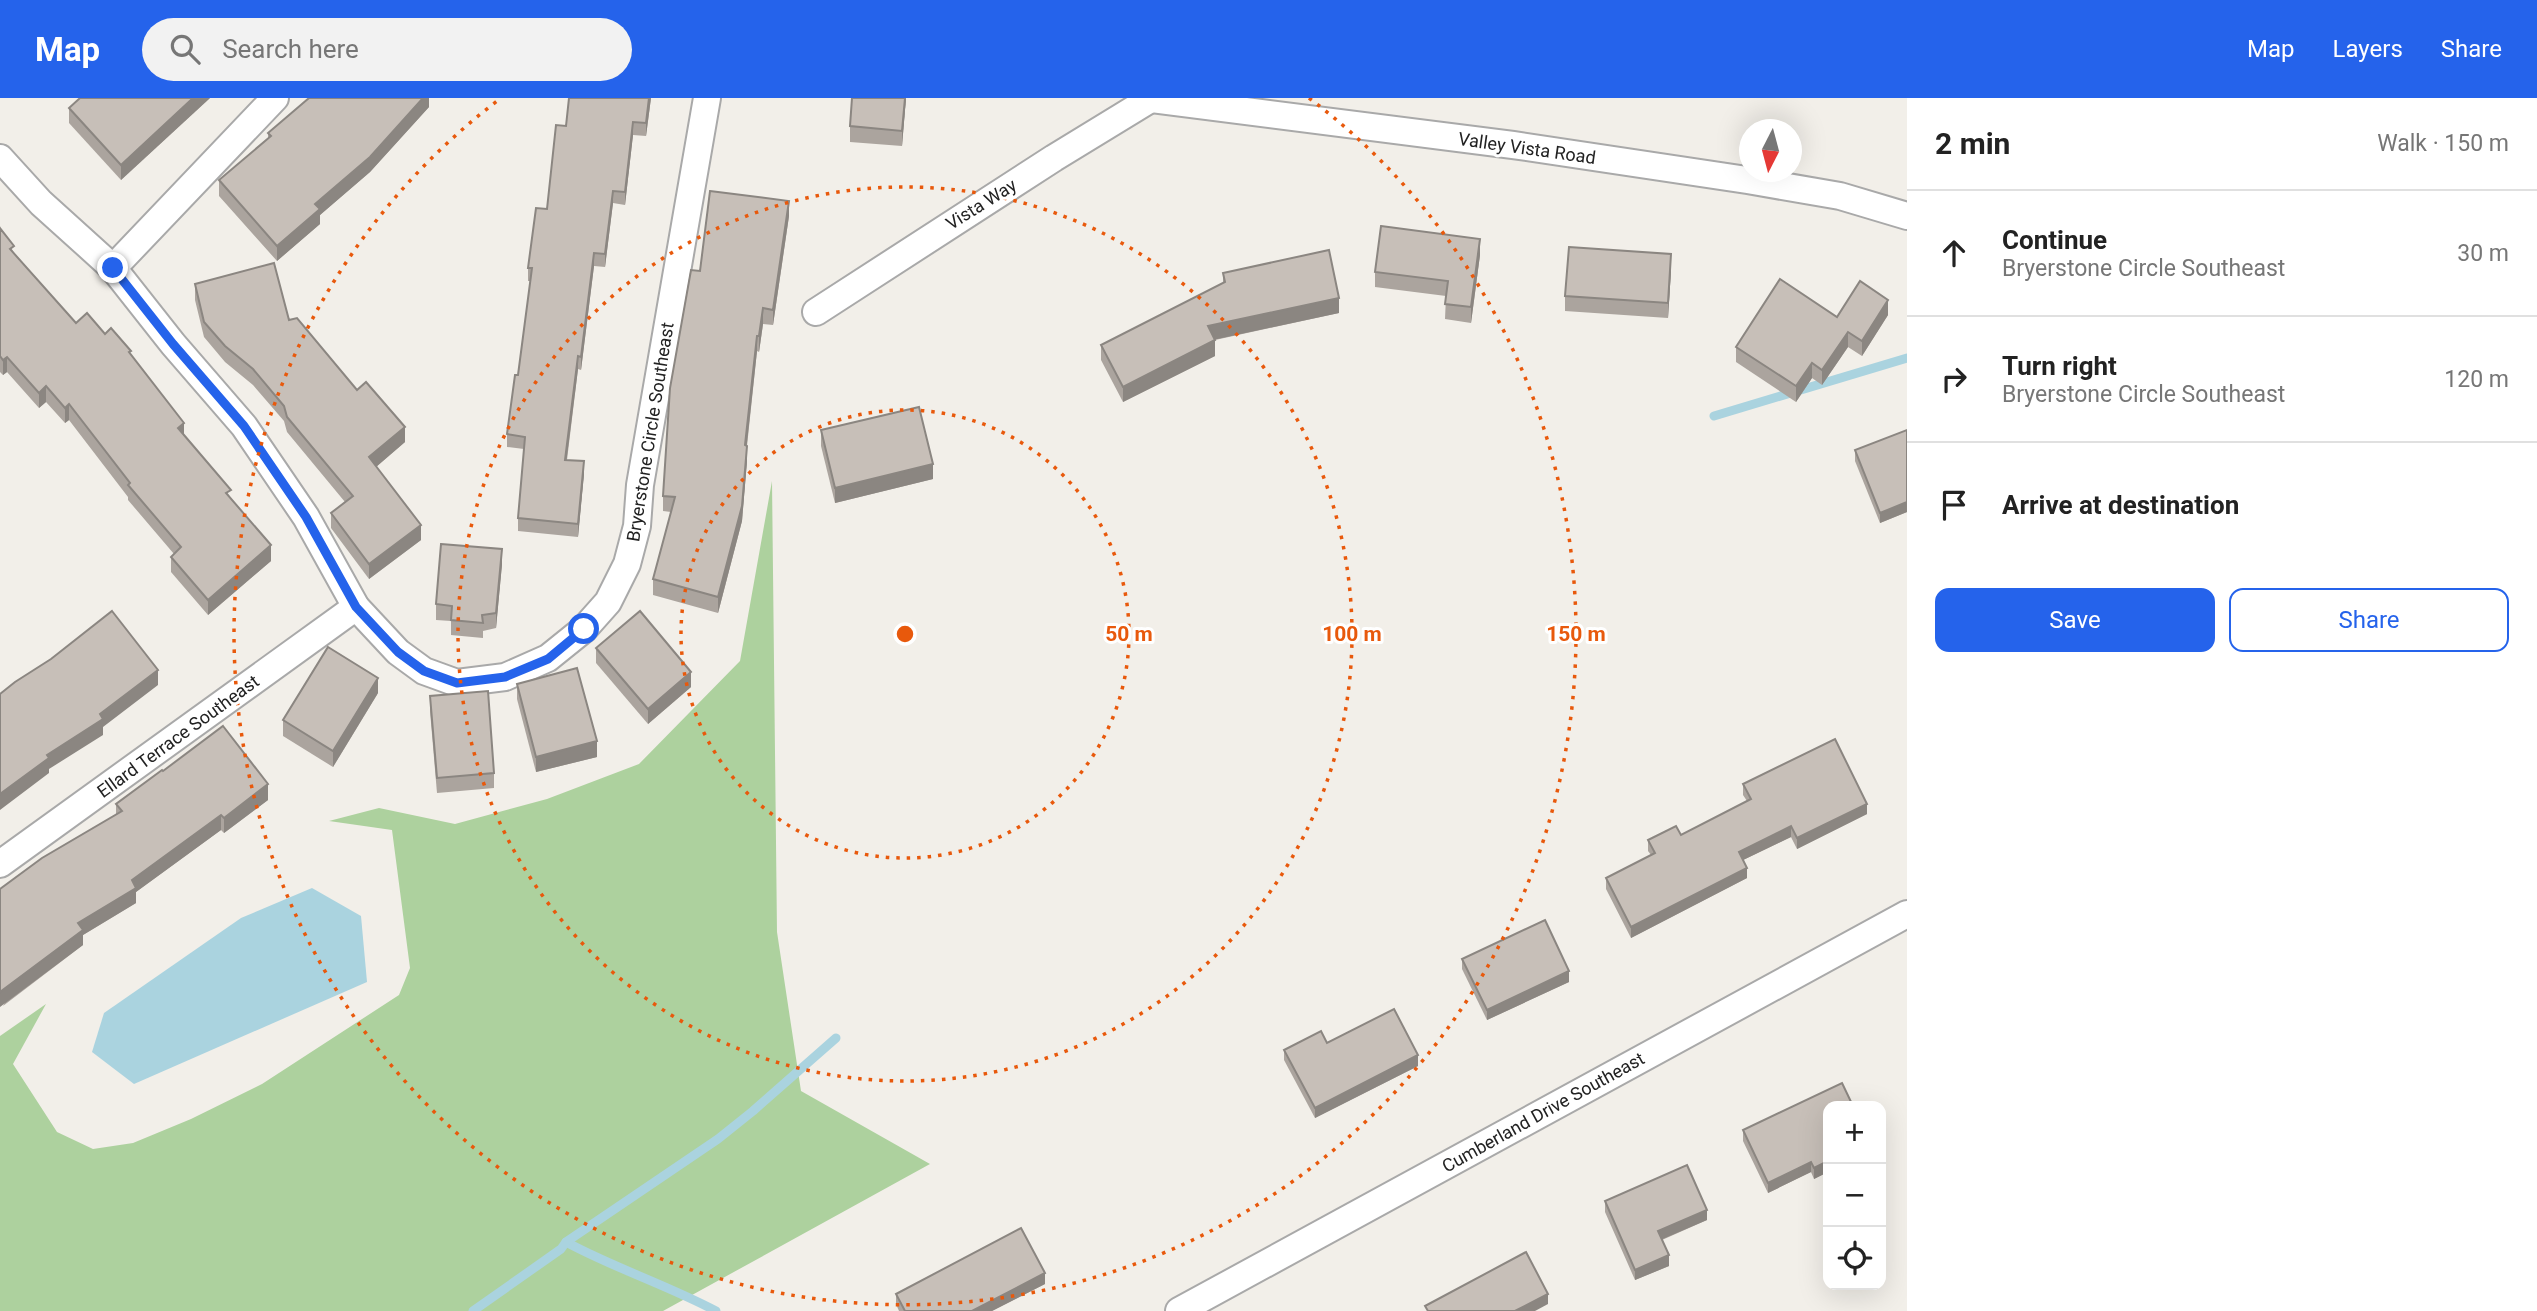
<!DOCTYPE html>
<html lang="en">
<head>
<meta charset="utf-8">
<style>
  body { margin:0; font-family:Roboto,sans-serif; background:#f2f2f2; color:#222 }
  .controls { position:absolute; right:21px; bottom:21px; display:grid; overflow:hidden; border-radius:14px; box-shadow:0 7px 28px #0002 }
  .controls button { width:63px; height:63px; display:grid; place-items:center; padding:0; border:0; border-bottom:2px solid #e0e0e0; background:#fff; color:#222; font:35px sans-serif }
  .compass { position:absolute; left:1739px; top:21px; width:63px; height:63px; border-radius:50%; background:#fff; box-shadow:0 7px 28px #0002; rotate:186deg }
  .stop { position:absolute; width:21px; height:21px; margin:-16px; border:5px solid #2563eb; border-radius:50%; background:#fff }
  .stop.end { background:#2563eb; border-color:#fff; box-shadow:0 2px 7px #0008 }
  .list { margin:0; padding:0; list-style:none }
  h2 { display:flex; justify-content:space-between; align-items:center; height:91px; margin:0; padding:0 28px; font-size:30px }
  h2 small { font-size:23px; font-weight:400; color:#767676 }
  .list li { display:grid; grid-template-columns:46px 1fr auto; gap:21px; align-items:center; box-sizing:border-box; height:126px; padding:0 28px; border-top:2px solid #e0e0e0 }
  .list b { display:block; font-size:26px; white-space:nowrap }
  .list p { margin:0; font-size:23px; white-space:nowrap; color:#767676 }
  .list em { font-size:23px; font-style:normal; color:#767676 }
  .actions { display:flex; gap:14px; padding:21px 28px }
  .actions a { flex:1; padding:16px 0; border:2px solid #2563eb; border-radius:14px; text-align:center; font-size:24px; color:#2563eb }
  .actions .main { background:#2563eb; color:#fff }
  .icon { flex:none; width:38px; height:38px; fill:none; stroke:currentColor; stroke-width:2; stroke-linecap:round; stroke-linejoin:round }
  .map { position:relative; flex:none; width:1907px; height:1213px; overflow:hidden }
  header { display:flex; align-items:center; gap:42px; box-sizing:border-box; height:98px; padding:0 35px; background:#2563eb; color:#fff }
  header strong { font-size:33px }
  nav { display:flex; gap:38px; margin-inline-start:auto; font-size:24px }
  .search { width:490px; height:63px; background:#f2f2f2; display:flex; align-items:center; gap:18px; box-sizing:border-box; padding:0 24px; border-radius:38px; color:#767676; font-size:26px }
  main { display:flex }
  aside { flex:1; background:#fff }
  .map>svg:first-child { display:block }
  .forest { fill:#add19e }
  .water { fill:#aad3df }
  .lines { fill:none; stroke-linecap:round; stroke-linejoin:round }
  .stream { stroke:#aad3df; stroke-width:9 }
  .street-casing { stroke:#a9a9a9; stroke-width:30 }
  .street { stroke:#fff; stroke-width:26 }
  .wall { fill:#aba49e }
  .shaded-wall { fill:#8b8681 }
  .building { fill:#c7bfb8; stroke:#8b8681; stroke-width:2 }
  .route { stroke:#2563eb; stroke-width:9 }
  .ring { fill:none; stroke:#e8590c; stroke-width:3.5; stroke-dasharray:3.5 7 }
  .labels { text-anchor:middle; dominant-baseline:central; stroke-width:6; stroke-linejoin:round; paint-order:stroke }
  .street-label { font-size:18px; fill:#222; stroke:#fff }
  .centre { fill:#e8590c; stroke:#fff; stroke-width:3.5 }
  .ring-label { font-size:21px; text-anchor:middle; font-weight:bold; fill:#e8590c; stroke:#fff; stroke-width:6; stroke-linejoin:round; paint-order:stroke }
</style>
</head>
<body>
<header>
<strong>Map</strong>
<div class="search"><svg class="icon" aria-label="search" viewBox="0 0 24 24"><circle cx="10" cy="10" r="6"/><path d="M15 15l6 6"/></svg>Search here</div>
<nav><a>Map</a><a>Layers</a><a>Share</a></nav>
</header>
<main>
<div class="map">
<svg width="1907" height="1213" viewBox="0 0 1907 1213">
  <rect width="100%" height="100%" fill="#f2efe9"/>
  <path class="forest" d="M 772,383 L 777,834 L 801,993 L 930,1066 L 663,1213 L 0,1213 L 0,938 L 46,906 L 13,966 L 57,1034 L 93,1051 L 133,1045 L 191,1021 L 262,986 L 399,897 L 410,870 L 392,732 L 329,723 L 379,710 L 455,726 L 547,701 L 639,666 L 740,563 Z"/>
  <path class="water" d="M 312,790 L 361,818 L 367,884 L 134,986 L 92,954 L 104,915 L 241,820 Z"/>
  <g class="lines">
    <g class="stream">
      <path d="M 1714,318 L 1907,260"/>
      <path d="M 566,1144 C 614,1170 667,1187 716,1213"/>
      <path d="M 473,1213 L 561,1151 L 566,1144 L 718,1041 L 753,1013 L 836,940"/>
    </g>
    <g class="street-casing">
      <g id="street">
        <path d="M 275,0 L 113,170 L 173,246 L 244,328 L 306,419 L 356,509 L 398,554 L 424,573 L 457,585 L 505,579 L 548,560 L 584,531 L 608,504 L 627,466 L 637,428 L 640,387 L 707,0"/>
        <path d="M 1144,0 L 1513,47 L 1747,82 L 1840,98 L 1907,118"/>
        <path d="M 0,60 L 41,105 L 113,170"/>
        <path d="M 816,214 L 1054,60 L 1149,2"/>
        <path d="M 0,766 L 356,509"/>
        <path d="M 1179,1213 L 1907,816"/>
      </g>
    </g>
    <use href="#street" class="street"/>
  </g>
  <g class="wall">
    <path d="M 80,0 L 210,0 L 121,82 L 69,25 L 69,10 Z"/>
    <path d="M 429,0 L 429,9 L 370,74 L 320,117 L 320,126 L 277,163 L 219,98 L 219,82 L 268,40 L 268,35 Z"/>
    <path d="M 569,0 L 651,0 L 646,38 L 633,37 L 625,107 L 613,105 L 605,169 L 594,168 L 581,272 L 578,271 L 567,362 L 584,376 L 578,439 L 518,433 L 518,420 L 524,351 L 507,349 L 507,336 L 518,277 L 531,183 L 528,183 L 528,170 L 547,111 L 566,28 Z"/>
    <path d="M 906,0 L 902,48 L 850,44 L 850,28 Z"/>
    <path d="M 789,118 L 773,227 L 763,226 L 759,254 L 757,253 L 747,348 L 747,363 L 742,423 L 718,515 L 653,497 L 653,481 L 671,414 L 663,413 L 663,398 L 700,173 Z"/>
    <path d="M 0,130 L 14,155 L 76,225 L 105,236 L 131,256 L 184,337 L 231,400 L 271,463 L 208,517 L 171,474 L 171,459 L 174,456 L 128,402 L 128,399 L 69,322 L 65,325 L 46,304 L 39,310 L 7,274 L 3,277 L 0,274 Z"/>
    <path d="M 1480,157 L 1471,225 L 1445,221 L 1446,198 L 1375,189 L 1375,174 Z"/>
    <path d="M 1671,172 L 1668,220 L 1565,213 L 1565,198 Z"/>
    <path d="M 1223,175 L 1339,215 L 1215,242 L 1215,258 L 1123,304 L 1101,262 L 1101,247 L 1223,185 Z"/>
    <path d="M 195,186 L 289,222 L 357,292 L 405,344 L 376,369 L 421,442 L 369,481 L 331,430 L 331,415 L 345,404 L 287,334 L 284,323 L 253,287 L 225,264 L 204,239 L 195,202 Z"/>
    <path d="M 1888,217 L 1862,258 L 1848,249 L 1822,287 L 1812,280 L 1796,304 L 1736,264 L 1736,249 L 1837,219 Z"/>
    <path d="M 821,332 L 933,381 L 835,405 L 821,348 Z"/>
    <path d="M 1907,332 L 1907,414 L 1880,425 L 1855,363 L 1855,352 Z"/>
    <path d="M 502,466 L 496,530 L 483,533 L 483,540 L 451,537 L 451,523 L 436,522 L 436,506 Z"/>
    <path d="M 596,550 L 691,589 L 648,626 L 596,565 Z"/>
    <path d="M 517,586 L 597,659 L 536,674 L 517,601 Z"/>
    <path d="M 378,595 L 333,669 L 283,638 L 283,622 Z"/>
    <path d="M 430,598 L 494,675 L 494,690 L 437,695 L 430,613 Z"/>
    <path d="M 163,673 L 268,702 L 224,735 L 221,732 L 136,794 L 136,805 L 83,837 L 83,847 L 3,908 L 116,716 L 116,706 Z"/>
    <path d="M 1743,686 L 1867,716 L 1797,751 L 1791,739 L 1743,762 L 1747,780 L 1631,840 L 1606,791 L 1606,780 L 1651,757 L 1648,753 L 1648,742 L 1681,737 L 1747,703 L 1743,697 Z"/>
    <path d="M 1462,861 L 1569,884 L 1487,922 L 1462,871 Z"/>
    <path d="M 1327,945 L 1418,968 L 1315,1020 L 1284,962 L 1284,952 Z"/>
    <path d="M 1828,1008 L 1828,1074 L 1814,1081 L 1811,1074 L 1768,1095 L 1743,1043 L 1743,1032 Z"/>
    <path d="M 1605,1103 L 1707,1122 L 1662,1142 L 1669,1168 L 1635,1182 L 1605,1114 Z"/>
    <path d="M 1045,1186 L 992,1213 L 899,1213 L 896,1206 L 896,1196 Z"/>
  </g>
  <g class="shaded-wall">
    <path d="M 193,0 L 210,0 L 121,82 L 121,67 Z"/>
    <path d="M 422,0 L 429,0 L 429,9 L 370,74 L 320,117 L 320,126 L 277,163 L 277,148 L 315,106 Z"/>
    <path d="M 649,0 L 651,0 L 646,38 L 646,25 Z"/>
    <path d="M 905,0 L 906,0 L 902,48 L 902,33 Z"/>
    <path d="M 633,24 L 633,37 L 625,107 L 625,94 Z"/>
    <path d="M 613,93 L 613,105 L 605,169 L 605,156 Z"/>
    <path d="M 789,103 L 789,118 L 773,227 L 773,212 Z"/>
    <path d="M 1480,141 L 1480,157 L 1471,225 L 1471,209 Z"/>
    <path d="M 594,155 L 594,168 L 581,272 L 581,259 Z"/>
    <path d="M 1671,156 L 1671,172 L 1668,220 L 1668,205 Z"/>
    <path d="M 1339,200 L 1339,215 L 1208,243 L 1208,228 Z"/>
    <path d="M 1888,202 L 1888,217 L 1862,258 L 1862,243 Z"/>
    <path d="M 763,210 L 763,226 L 759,254 L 759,238 Z"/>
    <path d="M 1848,234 L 1848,249 L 1822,287 L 1822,272 Z"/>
    <path d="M 757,238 L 757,253 L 745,363 L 745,347 Z"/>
    <path d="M 1215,242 L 1215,258 L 1123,304 L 1123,289 Z"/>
    <path d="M 578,258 L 578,271 L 565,374 L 565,362 Z"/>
    <path d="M 7,259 L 7,274 L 3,277 L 3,262 Z"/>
    <path d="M 1812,265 L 1812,280 L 1796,304 L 1796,288 Z"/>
    <path d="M 46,288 L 46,304 L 39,310 L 39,295 Z"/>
    <path d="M 69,306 L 69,322 L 65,325 L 65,310 Z"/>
    <path d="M 184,325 L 184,341 L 178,330 Z"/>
    <path d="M 405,329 L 405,344 L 369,375 L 369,359 Z"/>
    <path d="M 747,348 L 747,363 L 742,423 L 718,515 L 718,499 Z"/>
    <path d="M 584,363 L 584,376 L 578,439 L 578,426 Z"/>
    <path d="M 933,366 L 933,381 L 835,405 L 835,390 Z"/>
    <path d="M 1907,404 L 1907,414 L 1880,425 L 1880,415 Z"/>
    <path d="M 421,427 L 421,442 L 369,481 L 369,466 Z"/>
    <path d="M 271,447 L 271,463 L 208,517 L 208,502 Z"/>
    <path d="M 502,451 L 502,466 L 496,530 L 496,515 Z"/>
    <path d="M 158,572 L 158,587 L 103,629 L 103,637 L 49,671 L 49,675 L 0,712 L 0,696 L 47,657 Z"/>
    <path d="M 691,574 L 691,589 L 648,626 L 648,611 Z"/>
    <path d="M 378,580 L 378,595 L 333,669 L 333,653 Z"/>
    <path d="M 597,643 L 597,659 L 536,674 L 536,659 Z"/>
    <path d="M 268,686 L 268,702 L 224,735 L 224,720 Z"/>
    <path d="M 1867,706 L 1867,716 L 1797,751 L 1797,740 Z"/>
    <path d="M 221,717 L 221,732 L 136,794 L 136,805 L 83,837 L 83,847 L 0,909 L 0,894 L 78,825 L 132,782 Z"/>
    <path d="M 1791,728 L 1791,739 L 1739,764 L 1739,754 Z"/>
    <path d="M 1747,770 L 1747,780 L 1631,840 L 1631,829 Z"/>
    <path d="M 1569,873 L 1569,884 L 1487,922 L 1487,912 Z"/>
    <path d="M 1418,957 L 1418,968 L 1315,1020 L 1315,1010 Z"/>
    <path d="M 1828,1063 L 1828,1074 L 1814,1081 L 1814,1070 Z"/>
    <path d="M 1811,1064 L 1811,1074 L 1768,1095 L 1768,1085 Z"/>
    <path d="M 1707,1112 L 1707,1122 L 1658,1143 L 1658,1133 Z"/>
    <path d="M 1669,1157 L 1669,1168 L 1635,1182 L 1635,1172 Z"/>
    <path d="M 1045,1175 L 1045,1186 L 992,1213 L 972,1213 Z"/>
    <path d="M 1548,1196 L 1548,1206 L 1535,1213 L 1515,1213 Z"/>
  </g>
  <g class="building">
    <path d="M 80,0 L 193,0 L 121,67 L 69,10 Z"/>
    <path d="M 309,0 L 423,0 L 370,59 L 315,106 L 320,111 L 277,148 L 219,82 L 271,38 L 268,35 Z"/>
    <path d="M 569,0 L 649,0 L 646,25 L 633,24 L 625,94 L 613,93 L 605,156 L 594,155 L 581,259 L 578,258 L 565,362 L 584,363 L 578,426 L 518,420 L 525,339 L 507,336 L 515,277 L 518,277 L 532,170 L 528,170 L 536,110 L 547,111 L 556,27 L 566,28 Z"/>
    <path d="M 852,0 L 905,0 L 902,33 L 850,28 Z"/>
    <path d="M 710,93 L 789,103 L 773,212 L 763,210 L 759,238 L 757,238 L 745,347 L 747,348 L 742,408 L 718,499 L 653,481 L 675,399 L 663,398 L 670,290 L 691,172 L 700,173 Z"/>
    <path d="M 1381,128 L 1480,141 L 1471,209 L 1445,206 L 1448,183 L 1375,174 Z"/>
    <path d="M 0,130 L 14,148 L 10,151 L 76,225 L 87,215 L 105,236 L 111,230 L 131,253 L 129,254 L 184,325 L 178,330 L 231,392 L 226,395 L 271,447 L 208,502 L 171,459 L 181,449 L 128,387 L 130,385 L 69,306 L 65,310 L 46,288 L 39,295 L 7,259 L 3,262 L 0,258 Z"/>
    <path d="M 1569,149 L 1671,156 L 1668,205 L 1565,198 Z"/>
    <path d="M 1329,152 L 1339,200 L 1208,228 L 1215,242 L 1123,289 L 1101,247 L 1225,184 L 1223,175 Z"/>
    <path d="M 274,165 L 289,222 L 297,220 L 357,292 L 366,284 L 405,329 L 369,359 L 421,427 L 369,466 L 331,415 L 353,398 L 287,319 L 284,308 L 253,271 L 225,248 L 204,224 L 195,186 Z"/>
    <path d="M 1780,181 L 1837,219 L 1860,183 L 1888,202 L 1862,243 L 1848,234 L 1822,272 L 1812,265 L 1796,288 L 1736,249 Z"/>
    <path d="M 919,309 L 933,366 L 835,390 L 821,332 Z"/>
    <path d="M 1907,332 L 1907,404 L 1880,415 L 1855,352 Z"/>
    <path d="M 441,446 L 502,451 L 496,515 L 482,517 L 483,525 L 451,522 L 452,508 L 436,506 Z"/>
    <path d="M 112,513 L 158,572 L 100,616 L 103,621 L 47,657 L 49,660 L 0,696 L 0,596 L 15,584 L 51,561 Z"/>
    <path d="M 640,513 L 691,574 L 648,611 L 596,550 Z"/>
    <path d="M 328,549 L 378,580 L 333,653 L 283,622 Z"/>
    <path d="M 577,570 L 597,643 L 536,659 L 517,586 Z"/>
    <path d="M 488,593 L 494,675 L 437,680 L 430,598 Z"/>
    <path d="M 223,628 L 268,686 L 224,720 L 221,717 L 132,782 L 136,790 L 78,825 L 83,832 L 0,894 L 0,791 L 42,760 L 122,713 L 116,706 L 162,672 L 163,673 Z"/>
    <path d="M 1835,641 L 1867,706 L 1797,740 L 1791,728 L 1739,754 L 1747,770 L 1631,829 L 1606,780 L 1655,755 L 1648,742 L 1676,728 L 1681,737 L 1751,701 L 1743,686 Z"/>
    <path d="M 1545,822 L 1569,873 L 1487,912 L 1462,861 Z"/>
    <path d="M 1394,911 L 1418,957 L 1315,1010 L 1284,952 L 1321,933 L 1327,945 Z"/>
    <path d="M 1842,985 L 1853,1008 L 1828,1008 L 1828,1040 L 1827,1041 L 1828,1044 L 1828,1063 L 1814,1070 L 1811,1064 L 1768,1085 L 1743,1032 Z"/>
    <path d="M 1687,1067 L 1707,1112 L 1658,1133 L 1669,1157 L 1635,1172 L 1605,1103 Z"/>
    <path d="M 1021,1130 L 1045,1175 L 972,1213 L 905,1213 L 896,1196 Z"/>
    <path d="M 1526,1154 L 1548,1196 L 1515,1213 L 1428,1213 L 1425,1208 Z"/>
  </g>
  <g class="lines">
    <path class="route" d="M 113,170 L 173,246 L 244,328 L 306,419 L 356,509 L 398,554 L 424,573 L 457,585 L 505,579 L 548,561 L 584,531"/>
  </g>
  <g class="ring">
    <circle cx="905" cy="536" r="224"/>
    <circle cx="905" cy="536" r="447"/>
    <path d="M1309 0A671 671 0 1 1 501 0"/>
  </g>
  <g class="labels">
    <g class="street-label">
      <text transform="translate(1527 50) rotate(8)">Valley Vista Road</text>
      <text transform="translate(981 106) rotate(-32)">Vista Way</text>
      <text transform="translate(650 334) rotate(-81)">Bryerstone Circle Southeast</text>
      <text transform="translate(178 638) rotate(-36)">Ellard Terrace Southeast</text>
      <text transform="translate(1543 1014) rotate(-29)">Cumberland Drive Southeast</text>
    </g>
  </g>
  <circle cx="905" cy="536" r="10" class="centre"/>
  <g class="ring-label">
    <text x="1129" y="543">50 m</text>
    <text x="1352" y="543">100 m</text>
    <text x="1576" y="543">150 m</text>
  </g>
</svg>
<div class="controls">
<button>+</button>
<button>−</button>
<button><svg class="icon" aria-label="locate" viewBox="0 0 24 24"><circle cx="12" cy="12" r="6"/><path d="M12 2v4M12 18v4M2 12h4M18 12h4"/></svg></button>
</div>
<svg class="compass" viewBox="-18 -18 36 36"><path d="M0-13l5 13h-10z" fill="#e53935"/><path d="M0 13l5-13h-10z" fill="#767676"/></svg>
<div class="stop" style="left:584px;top:531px"></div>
<div class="stop end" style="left:113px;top:170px"></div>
</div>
<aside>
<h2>2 min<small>Walk · 150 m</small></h2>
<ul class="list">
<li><svg class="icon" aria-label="ahead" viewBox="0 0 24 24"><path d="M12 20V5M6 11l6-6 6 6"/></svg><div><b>Continue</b><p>Bryerstone Circle Southeast</p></div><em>30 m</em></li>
<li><svg class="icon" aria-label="right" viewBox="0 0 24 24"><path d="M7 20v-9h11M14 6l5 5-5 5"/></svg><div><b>Turn right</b><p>Bryerstone Circle Southeast</p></div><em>120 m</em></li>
<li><svg class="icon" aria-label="arrive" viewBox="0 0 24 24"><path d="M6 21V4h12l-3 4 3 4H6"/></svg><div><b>Arrive at destination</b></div></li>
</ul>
<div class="actions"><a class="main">Save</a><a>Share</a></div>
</aside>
</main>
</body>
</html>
